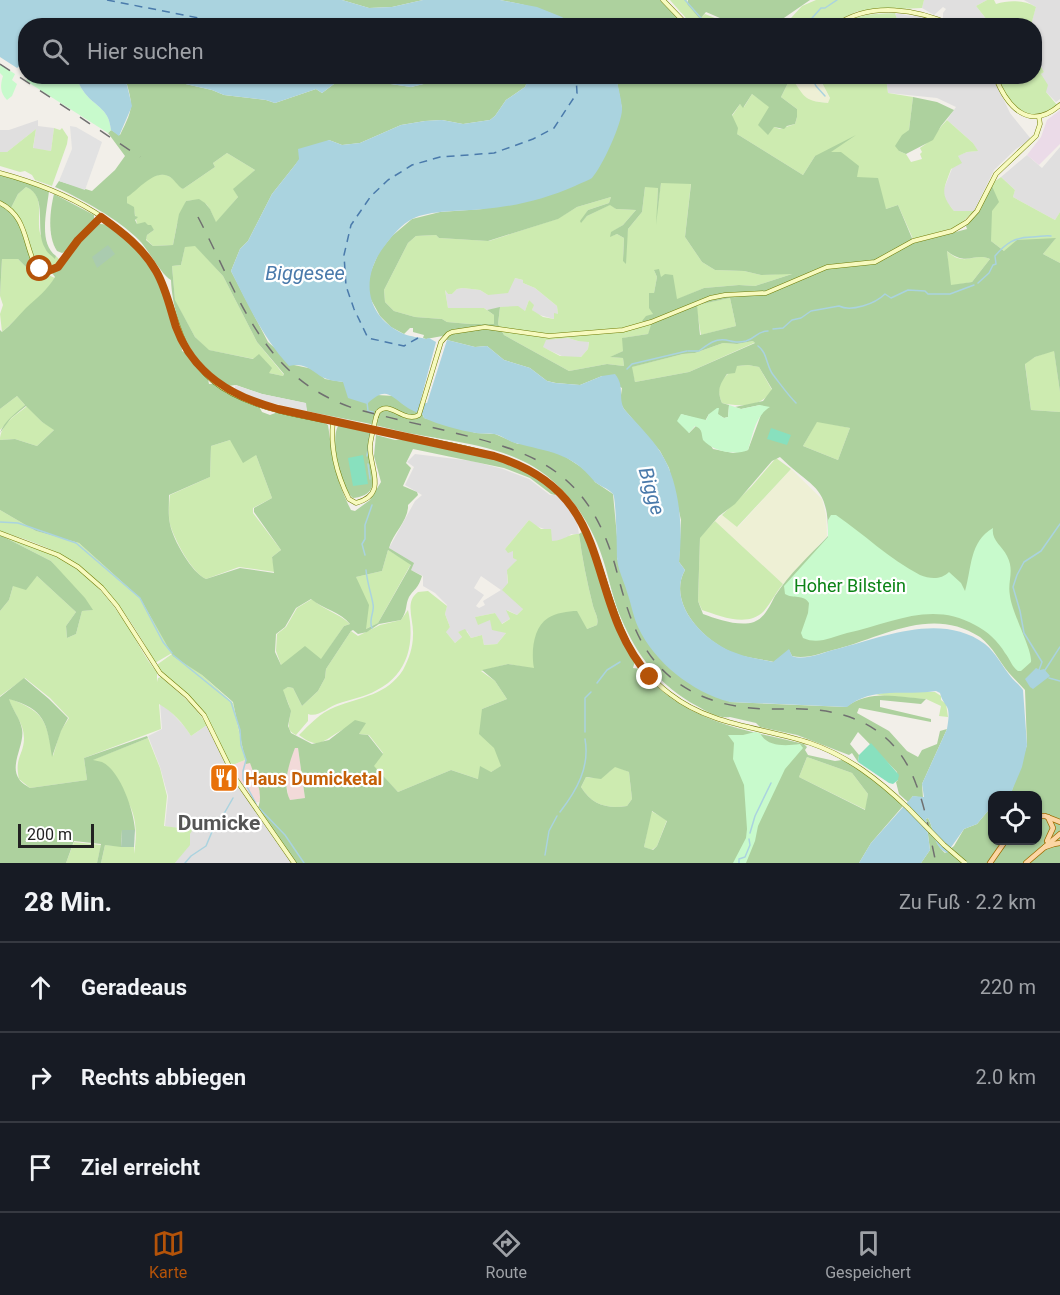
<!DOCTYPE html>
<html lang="de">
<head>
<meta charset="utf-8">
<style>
  body { margin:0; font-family:Roboto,sans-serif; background:#20242c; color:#f1f3f6 }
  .controls { position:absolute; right:18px; bottom:18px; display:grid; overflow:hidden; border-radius:12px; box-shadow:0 2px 4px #0004 }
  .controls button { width:54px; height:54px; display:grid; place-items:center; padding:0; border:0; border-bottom:2px solid #363941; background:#171b24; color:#f1f3f6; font:30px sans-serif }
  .scale { position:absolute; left:18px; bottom:15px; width:76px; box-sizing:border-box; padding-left:6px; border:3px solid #222; border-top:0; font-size:16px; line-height:21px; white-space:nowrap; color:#222; -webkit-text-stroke:4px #fff; paint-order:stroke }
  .stop { position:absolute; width:18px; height:18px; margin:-14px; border:4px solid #b45309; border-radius:50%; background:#fff }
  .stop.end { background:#b45309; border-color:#fff; box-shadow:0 2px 6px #0008 }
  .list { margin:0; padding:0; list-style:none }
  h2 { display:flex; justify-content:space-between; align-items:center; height:78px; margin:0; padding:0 24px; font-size:26px }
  h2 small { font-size:20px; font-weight:400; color:#9ea1a6 }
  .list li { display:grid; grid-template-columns:39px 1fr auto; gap:18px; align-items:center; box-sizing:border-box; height:90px; padding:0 24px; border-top:2px solid #363941 }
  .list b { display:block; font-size:22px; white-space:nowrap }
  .list em { font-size:20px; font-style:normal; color:#9ea1a6 }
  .icon { flex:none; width:33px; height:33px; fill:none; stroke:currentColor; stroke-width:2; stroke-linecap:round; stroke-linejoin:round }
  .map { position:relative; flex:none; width:1060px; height:863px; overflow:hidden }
  .search { position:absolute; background:#171b24; box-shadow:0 2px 4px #0004; left:18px; right:18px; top:18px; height:66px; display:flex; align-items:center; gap:15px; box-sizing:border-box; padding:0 21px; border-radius:24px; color:#9ea1a6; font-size:22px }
  .sheet { height:348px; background:#171b24 }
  nav { display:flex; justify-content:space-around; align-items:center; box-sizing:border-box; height:84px; border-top:2px solid #363941; background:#171b24; font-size:16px; color:#9ea1a6 }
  nav a { display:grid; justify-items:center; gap:3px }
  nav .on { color:#b45309 }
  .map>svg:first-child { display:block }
  .residential { fill:#e0dfdf; fill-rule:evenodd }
  .commercial { fill:#f2dad9 }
  .industrial { fill:#ebdbe8 }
  .farmland { fill:#eef0d5 }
  .grass { fill:#cdebb0; fill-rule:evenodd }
  .forest { fill:#add19e; fill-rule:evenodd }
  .cemetery { fill:#aacbaf }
  .park { fill:#c8facc }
  .pitch { fill:#88e0be }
  .parking { fill:#e2e2e2 }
  .water { fill:#aad3df }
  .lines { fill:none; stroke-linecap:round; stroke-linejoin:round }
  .stream { stroke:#aad3df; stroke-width:1.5 }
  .ferry { stroke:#4a7aab; stroke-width:1.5; stroke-dasharray:8 6; stroke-linecap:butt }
  .secondary-casing { stroke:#707d05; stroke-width:5 }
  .primary-casing { stroke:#a06b00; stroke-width:6 }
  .secondary { stroke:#f7fabf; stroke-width:4 }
  .primary { stroke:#fcd6a4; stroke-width:4.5 }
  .rail { stroke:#707070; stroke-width:1.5; stroke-dasharray:12 12; stroke-linecap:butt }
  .secondary-bridge-casing { stroke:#707d05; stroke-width:5; stroke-linecap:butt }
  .secondary-bridge { stroke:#f7fabf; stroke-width:4 }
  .route { stroke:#b45309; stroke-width:8 }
  .labels { text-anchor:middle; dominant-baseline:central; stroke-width:4.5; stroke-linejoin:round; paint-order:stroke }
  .park-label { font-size:18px; fill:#0c8416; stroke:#fff }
  .food-label { font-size:18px; font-weight:bold; fill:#c56008; stroke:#fff; text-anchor:start }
  .water-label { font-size:20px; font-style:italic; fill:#4a7aab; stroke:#fff }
  .quarter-label { font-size:21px; font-weight:bold; fill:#555; stroke:#fff }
</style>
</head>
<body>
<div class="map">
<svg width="1060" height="863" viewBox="0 0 1060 863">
  <rect width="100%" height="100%" fill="#f2efe9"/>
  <g class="residential">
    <path d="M 924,0 L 987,0 L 976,6 L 991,25 L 958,25 L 943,18 L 943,13 L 946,9 L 943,7 L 934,15 L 922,8 Z"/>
    <path d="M 1024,0 L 1060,0 L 1060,99 L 1056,102 L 1046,92 L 1041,74 L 1044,72 L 1035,56 L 1034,26 L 1031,24 L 1036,7 Z"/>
    <path d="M 895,13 L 911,16 L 918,15 L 929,17 L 930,20 L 918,25 L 899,25 Z"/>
    <path d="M 886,77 L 993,77 L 1010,113 L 1031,139 L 1016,149 L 994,170 L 974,211 L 954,211 L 945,200 L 943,191 L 957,156 L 967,152 L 977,151 L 973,143 L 947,120 L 956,107 L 937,98 L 888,93 Z"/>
    <path d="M 38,120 L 38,126 L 54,128 L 51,151 L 33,149 L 36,129 L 7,152 L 0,152 L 0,130 L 9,130 Z"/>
    <path d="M 1060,147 L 1060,212 L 1055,220 L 1013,197 L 1015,190 L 1001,177 L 1027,155 L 1042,168 Z"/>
    <path d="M 515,278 L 523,280 L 523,283 L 535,288 L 557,306 L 558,314 L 554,319 L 536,314 L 532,310 L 533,307 L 529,300 L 525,311 L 507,307 L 487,310 L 484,308 L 448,308 L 445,290 L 448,294 L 452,294 L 457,289 L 463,288 L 480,290 L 488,295 Z"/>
    <path d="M 568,338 L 578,341 L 589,341 L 588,349 L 581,357 L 564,357 L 542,347 L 546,339 Z"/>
    <path d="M 415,454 L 472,461 L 503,469 L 529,479 L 550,495 L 558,495 L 566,504 L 577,521 L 579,534 L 571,534 L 564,541 L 551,541 L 547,530 L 536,526 L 529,520 L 505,549 L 513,551 L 517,560 L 507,575 L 508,584 L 523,609 L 517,615 L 507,610 L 510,619 L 501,624 L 495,613 L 475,617 L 490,620 L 506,633 L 497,644 L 484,645 L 482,635 L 471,638 L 467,631 L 458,632 L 462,637 L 455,643 L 445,631 L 450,627 L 445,614 L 447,605 L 435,593 L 423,586 L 423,576 L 411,570 L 389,548 L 415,501 L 422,495 L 405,485 L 414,467 L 407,462 ZM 481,576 L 501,590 L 483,601 L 485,605 L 479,608 L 476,606 L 484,595 L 474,588 Z"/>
    <path d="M 160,704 L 169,710 L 185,727 L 191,736 L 207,725 L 234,780 L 292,863 L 175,863 L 189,845 L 191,825 L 182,820 L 179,829 L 165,826 L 168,796 L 160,767 L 148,736 L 162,729 Z"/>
  </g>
  <g class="commercial">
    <path d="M 295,748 L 298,748 L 305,798 L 290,800 L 288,797 L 286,778 L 289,762 Z"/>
    <path d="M 245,760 L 246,763 L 250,762 L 258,785 L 261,796 L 259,802 L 254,803 L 230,766 Z"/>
  </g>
  <path class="industrial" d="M 1060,110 L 1060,144 L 1039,165 L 1027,155 L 1041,137 L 1047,120 Z"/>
  <g class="farmland">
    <path d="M 792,77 L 819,77 L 830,99 L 828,103 L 811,101 L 798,92 Z"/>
    <path d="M 791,469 L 822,499 L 826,515 L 827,536 L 783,584 L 715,521 L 722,515 L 738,527 Z"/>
  </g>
  <g class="grass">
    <path d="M 670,0 L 687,0 L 687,4 L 700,18 L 705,14 L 732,25 L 692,25 Z"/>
    <path d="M 816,0 L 924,0 L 922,8 L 858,11 L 843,18 L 832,25 L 772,26 L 791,18 L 802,6 Z"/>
    <path d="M 987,0 L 994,0 L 996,4 C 1009,0 1024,0 1036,7 L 1031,25 L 991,25 L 976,6 Z"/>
    <path d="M 895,13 L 899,25 L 840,26 C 858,13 875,14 895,13 Z"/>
    <path d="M 1035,56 L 1044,72 L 1041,74 L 1048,85 L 1046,92 L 1057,105 C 1042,116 1023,119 1010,103 C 1004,96 1001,85 996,77 L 1034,76 Z"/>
    <path d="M 791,77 C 804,95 802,101 828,103 L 830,98 L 819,77 L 883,77 L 886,78 L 888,93 L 913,97 L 909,130 L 899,151 L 906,154 L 911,162 L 922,159 L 920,154 L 922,152 L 920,148 C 937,137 935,132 947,120 L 973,143 L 978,151 L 967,152 L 958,156 L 962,163 L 951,169 C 944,189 939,193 954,211 L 974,211 L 957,227 L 913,239 L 898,205 L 886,209 L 857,178 L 815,156 L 803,175 L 737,134 L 732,116 L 740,104 L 744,107 L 752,94 L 770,107 L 774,127 L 780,129 L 795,124 L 797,117 L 797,109 L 781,97 Z"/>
    <path d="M 54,128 L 60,130 L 62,128 L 68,137 L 67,144 L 52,186 L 35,180 L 32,175 L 25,171 L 20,172 L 0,166 L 0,152 L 7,152 L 36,129 L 33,148 L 51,151 Z"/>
    <path d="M 227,153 L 255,170 L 234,189 L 238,197 L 216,223 C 208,204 207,199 186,201 L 177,224 L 173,245 L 153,246 L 146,239 L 147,235 L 154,230 L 148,225 L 137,224 L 134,210 L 127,203 L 127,197 C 136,189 154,169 168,176 C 174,178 178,185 183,189 L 215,167 L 213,163 Z"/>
    <path d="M 1001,177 L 1015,190 L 1013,197 L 1055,220 L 1060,212 L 1060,263 L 1043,254 L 1055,239 L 1004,251 L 991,241 L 991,184 Z"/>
    <path d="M 661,183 L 691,183 L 685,237 L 702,262 L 715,270 L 744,271 L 761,275 L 795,273 L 755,286 L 739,285 L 704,288 L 676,300 L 654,270 L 657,277 L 654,293 L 649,293 L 653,314 L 643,321 L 652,325 L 648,334 L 623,338 L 623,351 L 611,357 L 623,358 L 624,366 L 607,364 L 569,371 L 504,335 L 498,324 L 500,307 L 518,306 L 525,311 L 529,300 L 534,305 L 532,310 L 543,317 L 554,319 L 554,313 L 558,314 L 557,306 L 535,288 L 523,283 L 523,280 L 515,278 L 508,293 L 488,295 L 480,290 L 463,288 L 457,289 L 452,294 L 448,294 L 445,290 L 448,308 L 484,308 L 494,315 L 494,324 L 470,324 L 447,322 L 442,319 L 415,317 L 394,311 L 385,302 L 384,290 L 408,243 L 416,236 L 436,235 L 439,238 L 489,241 L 557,219 L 577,207 L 611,197 L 609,203 L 588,210 L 581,222 L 587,216 L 611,204 L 616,209 L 636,210 L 623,225 L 612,232 L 611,236 L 617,234 L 624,238 L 623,260 L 628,229 L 642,212 L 645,187 L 658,187 L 657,212 ZM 568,338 L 578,341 L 589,342 L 588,349 L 581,357 L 560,356 L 543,347 L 546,340 Z"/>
    <path d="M 26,187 C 46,195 36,217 40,233 C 43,242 50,251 55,258 L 56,256 L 59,259 L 59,262 C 35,287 31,242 25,228 C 22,221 17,214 11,208 L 18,194 Z"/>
    <path d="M 195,245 L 223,276 L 257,342 L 284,375 L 283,376 L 269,373 L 254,359 L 208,350 L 195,337 L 175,301 L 172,266 L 181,265 L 185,246 Z"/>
    <path d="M 947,251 C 965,268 973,252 990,259 L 972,282 L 950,286 Z"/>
    <path d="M 2,259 L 18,259 L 33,274 L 42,272 L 55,278 L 44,294 L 2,332 L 0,314 L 3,305 L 0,296 Z"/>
    <path d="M 730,298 L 736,326 L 701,335 L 696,305 Z"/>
    <path d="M 753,341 L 756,342 L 689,372 L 635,382 L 631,367 L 683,354 L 695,353 L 723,343 L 737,344 Z"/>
    <path d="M 1054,350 L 1060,392 L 1060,412 L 1031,410 L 1025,363 L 1035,357 Z"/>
    <path d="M 748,365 L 759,367 L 772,390 C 763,407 739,407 722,403 C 714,384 723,378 737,366 Z"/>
    <path d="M 17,396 L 25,405 L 0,430 L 0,409 Z"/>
    <path d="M 27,406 L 42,422 L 55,429 L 37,446 L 15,439 L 0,440 C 0,425 16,415 27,406 Z"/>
    <path d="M 817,421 L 850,428 L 838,460 L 803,446 Z"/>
    <path d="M 230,440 L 256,455 L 272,498 L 253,508 L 253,513 L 281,550 L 272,557 L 275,572 L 239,567 L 206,579 C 192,573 174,539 170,524 C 168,514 169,505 170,495 L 210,477 L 211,446 Z"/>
    <path d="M 776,458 L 791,469 L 737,527 L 722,515 L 751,487 Z"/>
    <path d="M 0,510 L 36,531 L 79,543 L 140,598 L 172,653 L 155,663 C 133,621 104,578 61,555 C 42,544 21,538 0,531 Z"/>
    <path d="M 529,520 L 541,529 L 551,529 L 552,541 C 566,540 567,534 579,534 C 582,558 587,582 593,606 C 595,613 599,618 597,625 L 587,629 L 535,669 L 508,664 L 481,671 L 495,681 L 507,699 L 482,709 L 502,766 L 478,779 L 451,770 L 398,792 L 373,766 L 383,753 L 369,735 L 359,734 L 365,723 C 358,725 349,727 342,730 C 323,740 320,751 299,735 C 310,724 320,713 335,707 C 361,697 387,695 403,670 C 409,659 413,647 413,635 C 414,620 404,602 418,592 L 428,591 L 447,606 L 445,614 L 450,627 L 446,632 L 455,643 L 462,637 L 458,632 L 465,629 L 471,638 L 482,635 L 484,645 L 497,644 L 506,633 L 492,630 L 490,620 L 478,625 L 475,617 L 495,613 L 502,624 L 510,619 L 506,610 L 517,615 L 523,609 L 502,590 L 508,583 L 507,570 L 517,560 L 513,558 L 513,551 L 508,553 L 505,549 Z"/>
    <path d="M 715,521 L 783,584 C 776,592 771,603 764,611 C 748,628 720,616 702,610 L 698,601 L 700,537 Z"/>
    <path d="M 0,535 C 60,555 88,567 125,622 C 136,638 144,658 157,672 L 157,682 L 158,678 L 161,677 C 180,694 193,703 207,725 L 191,736 C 183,723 173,712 159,704 L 161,729 L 84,758 L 87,780 L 30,788 L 19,779 C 14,757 24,755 24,738 C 24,723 13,712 8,698 C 45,712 46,720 53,756 L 60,732 L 69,718 L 50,698 L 25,678 L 0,696 L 0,611 L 9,600 L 13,586 L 37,576 L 76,612 L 66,626 L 67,638 L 76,634 L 82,611 L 92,610 L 51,561 Z"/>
    <path d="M 388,550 L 411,564 L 378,623 L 366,629 L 356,577 L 382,571 Z"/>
    <path d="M 312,599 C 323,610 339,613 350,624 L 344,626 L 321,660 L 281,665 L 276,651 L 277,634 L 286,627 L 297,608 Z"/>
    <path d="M 408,610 C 415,641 409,674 377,690 C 365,697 351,699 337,704 C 328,707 318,718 308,714 L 308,721 L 296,735 C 283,729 292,720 290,709 C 289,703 285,696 282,690 L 288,687 L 293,688 L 302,706 L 318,691 L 325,678 L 326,669 L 351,631 L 358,636 L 380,625 L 401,620 Z"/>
    <path d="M 172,654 L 202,675 L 233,703 L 245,760 L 230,766 L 215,732 L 200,707 L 157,667 L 158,664 Z"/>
    <path d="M 886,692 L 935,692 L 941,696 L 941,700 L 946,704 L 948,717 L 939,716 L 941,706 L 926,699 L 876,695 Z"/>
    <path d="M 148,738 L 160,768 L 167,796 L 164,826 L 179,828 L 181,820 L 192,825 L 190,827 L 193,829 L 190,834 L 190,845 L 175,863 L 101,863 L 105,845 L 134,847 L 134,854 C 142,805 123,793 92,760 Z"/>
    <path d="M 807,757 L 852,773 L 868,794 L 866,810 L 799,777 Z"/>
    <path d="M 615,766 L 629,772 L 632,799 L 627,806 C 607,809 592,805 581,787 L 586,777 C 597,780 608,775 615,766 Z"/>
    <path d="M 651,811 L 667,820 L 657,846 L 652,850 L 644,847 Z"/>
    <path d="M 74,842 L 101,845 L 97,863 L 66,863 Z"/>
  </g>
  <g class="forest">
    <path d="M 342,0 L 423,0 L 392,7 L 369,8 Z"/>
    <path d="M 500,0 L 660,0 L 686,25 L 573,25 C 551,10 527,5 500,0 Z"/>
    <path d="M 688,0 L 810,0 L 781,20 L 768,25 L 736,25 L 706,12 L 700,19 L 687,4 Z"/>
    <path d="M 453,77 L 529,77 L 525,87 L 506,100 L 495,116 L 490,120 L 463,124 L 442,120 L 425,121 L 401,125 L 360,143 L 342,145 L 329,140 L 299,160 L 272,194 L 248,241 L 240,249 L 231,271 L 268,342 L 294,365 L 313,369 L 325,379 L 343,382 L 377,395 L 394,396 L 403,404 L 423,415 L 424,418 L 476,433 L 495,434 L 518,444 L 525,444 L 561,454 L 581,467 L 591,475 L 595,482 L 613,494 L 618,547 L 617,559 L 730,702 L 846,707 C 869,689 899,697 926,699 L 921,704 L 880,700 L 880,707 L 931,719 L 931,722 L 859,708 L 857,713 L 889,731 L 907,751 L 918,757 L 922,750 L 937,744 L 940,731 L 947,729 L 922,784 L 923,798 L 913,796 L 908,802 L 899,794 L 896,782 L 898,780 L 897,772 L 858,732 L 850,744 L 859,755 L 858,762 L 852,753 L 849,755 L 797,735 L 760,727 L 756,723 L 730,717 C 719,719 706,711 697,706 C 660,686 637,656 621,618 C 614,602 610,583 605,566 C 595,531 576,499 547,476 C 503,441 439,442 387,428 C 361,421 334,417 307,411 L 305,403 L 262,394 L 236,385 L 227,386 L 224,384 C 214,376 203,367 196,357 C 181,336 172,305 171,280 C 162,276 148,249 139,240 C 118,219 82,199 55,187 L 59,181 L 92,191 L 115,170 L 125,156 L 108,133 L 111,130 L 120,135 C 132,110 134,108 126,81 L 127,80 L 162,84 L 181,83 L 212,90 L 224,95 L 266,100 L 275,103 L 316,89 L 322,93 L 334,84 L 349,80 L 363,80 L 411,87 ZM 227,153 L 255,170 L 233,189 L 238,197 L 216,222 L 210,209 L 205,203 L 199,199 L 186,201 L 179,214 L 173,245 L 153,246 L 146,240 L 147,235 L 154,230 L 151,225 L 148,225 L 145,222 L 137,224 L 135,220 L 138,217 L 135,216 L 134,207 L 127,203 L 127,197 C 137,191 154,169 168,176 C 174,178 177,186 183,189 L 215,167 L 213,163 ZM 195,246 L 223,276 L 257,342 L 284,374 L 283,376 L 269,373 L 272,368 L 259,354 L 253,359 L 209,350 L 195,337 L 175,300 L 172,266 L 181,265 L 185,247 Z"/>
    <path d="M 616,77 L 791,77 L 781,97 L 797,109 L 797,117 L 795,124 L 787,126 L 784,129 L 774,127 L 768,135 L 758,125 L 769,107 L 752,94 L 743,108 L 740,104 L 732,115 L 738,128 L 737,134 L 803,175 L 815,156 L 856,135 L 831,152 L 841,152 L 859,166 L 857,177 L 878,178 L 886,209 L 898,205 L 914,243 L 967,229 L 966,226 L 978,212 L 991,184 L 999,202 L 992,211 L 991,241 L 1004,251 L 1017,240 L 1056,238 L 1043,254 L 1060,263 L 1060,392 L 1054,351 L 1035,357 L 1025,364 L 1031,410 L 1060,412 L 1060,863 L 921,863 L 930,850 L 926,819 L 928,818 C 935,831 932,841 945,853 L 954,846 L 964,829 L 977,824 L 992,806 L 992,840 L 1038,840 L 1038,796 L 1007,795 L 1011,793 L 1027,745 L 1025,690 C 1020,684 1014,679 1009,673 C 999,661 993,647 980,637 C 932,606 885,636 837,649 C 824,652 806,660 792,656 L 789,650 L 774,662 C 761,659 748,658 736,654 C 706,643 666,604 685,570 L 679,562 L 681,520 L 669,468 L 660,451 L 624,409 L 620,402 L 622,388 L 602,376 L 580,385 L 556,383 L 547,381 L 530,368 L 504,360 L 487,346 L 475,347 L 447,340 L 448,335 L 426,339 L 423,338 L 424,335 L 413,332 L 413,328 L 410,328 L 404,334 L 391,327 L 380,316 L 369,296 L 368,284 L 371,271 L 379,252 L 392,236 L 412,219 L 440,212 L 483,209 L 622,109 ZM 661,183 L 691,184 L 685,237 L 702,262 L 715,270 L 744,271 L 761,275 L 792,274 L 755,286 L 739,285 L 704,288 L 677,299 L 673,275 L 665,274 L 661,277 L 659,269 L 654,270 L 657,277 L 654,293 L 649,293 L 649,308 L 653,314 L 646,316 L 642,321 L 651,325 L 648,334 L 622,338 L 623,351 L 610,357 L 623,358 L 624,366 L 607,364 L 569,371 L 504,335 L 498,324 L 500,307 L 487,310 L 494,315 L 494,324 L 470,324 L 447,322 L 442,319 L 415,317 L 394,311 L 385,302 L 384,290 L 408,243 L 416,236 L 436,235 L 439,238 L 488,241 L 558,219 L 577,207 L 611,197 L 609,203 L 588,210 L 580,221 L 581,223 L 587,216 L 610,205 L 616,209 L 636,210 L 623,225 L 611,232 L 610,237 L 617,234 L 624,238 L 623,261 L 626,264 L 628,229 L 642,212 L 645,187 L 658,188 L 656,225 ZM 947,251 C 967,267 974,252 990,259 L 972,282 L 951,285 ZM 730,298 L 736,326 L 700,335 L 697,305 ZM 753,341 L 755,343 L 689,372 L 635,382 L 632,367 L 683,354 L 695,353 L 723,343 L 737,344 ZM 748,365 L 759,367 L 772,389 L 763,401 L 735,407 L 741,409 L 760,405 L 762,412 L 748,450 L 733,453 L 713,449 L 699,427 L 696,426 L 689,433 L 681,414 L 705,421 L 709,414 L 717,414 L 724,418 L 728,417 L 729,405 L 722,403 C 717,391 719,385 727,374 L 735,373 L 737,366 ZM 817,422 L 850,428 L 838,460 L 803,446 ZM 780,457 C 811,488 829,484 828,536 C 810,555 789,574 775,596 C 770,605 765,618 754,622 C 739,627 717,619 703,614 L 698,601 L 700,538 L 719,516 L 735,504 L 772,461 Z"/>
    <path d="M 913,97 L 937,102 L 954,110 L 941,126 L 933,140 L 906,154 L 899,151 L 895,146 L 902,135 L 909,130 Z"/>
    <path d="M 0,175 L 29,182 L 49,191 C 47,210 38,243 56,256 L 55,259 C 51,255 47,253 45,248 C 34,230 49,196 26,187 L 18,194 L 10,210 L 20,223 L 33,264 L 42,272 L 38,275 L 33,274 L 18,259 L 2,259 L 0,296 Z"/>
    <path d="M 54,194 L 94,215 L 94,220 L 67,251 L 62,253 L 57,251 C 47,236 50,210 54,194 Z"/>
    <path d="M 98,224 C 108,223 115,229 122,236 C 156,264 160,285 173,324 C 176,333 182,342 182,351 L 186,353 L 208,379 L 209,384 L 214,384 L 226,393 L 259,406 L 262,412 L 270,415 L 278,412 L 323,422 L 328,425 C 333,460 335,478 351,510 L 355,511 L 370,500 L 381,482 L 374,456 L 376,435 L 395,440 L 408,439 C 460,450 516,457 557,493 L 555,495 L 551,494 L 530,478 L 504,468 L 413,449 L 406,463 L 411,468 L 403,486 L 417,492 L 418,495 L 408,505 C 409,520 393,533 389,548 L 414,563 L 411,570 L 422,576 C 418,589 415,588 409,597 C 405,605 408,610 401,620 L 379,624 L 367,632 L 358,634 L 353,630 L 351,631 L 326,669 L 325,678 L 318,691 L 302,706 L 293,688 L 288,687 L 283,690 L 291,711 L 288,726 L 291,733 L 312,744 L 329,740 L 355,720 L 366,723 L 359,734 L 368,735 L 383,754 L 374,766 L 398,792 L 451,770 L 478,779 L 480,766 L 491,772 L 501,766 L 494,748 L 479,734 L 482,709 L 507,699 L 495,681 L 482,670 L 508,664 L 534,668 C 531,653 533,627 548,618 C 556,613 568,611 577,611 L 587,629 L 597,625 C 599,618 595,613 593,606 C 587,582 582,558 579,534 L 582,532 C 587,538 589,546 592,553 C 606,589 610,630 635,661 L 633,668 L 641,669 C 683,722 742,729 804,744 L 807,747 L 805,750 L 808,755 L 835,761 L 842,760 L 855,766 L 884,787 L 903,806 L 871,843 L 859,863 L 296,863 L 258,808 C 264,792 255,778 250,763 L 246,764 L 233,702 L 202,675 L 173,656 L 140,598 L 79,543 L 36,531 L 0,510 L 0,440 L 15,439 L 37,446 L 54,430 L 42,422 L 26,406 L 11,418 L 0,433 C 4,421 16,413 25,405 L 17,396 L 0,409 L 0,330 L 2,332 C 11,325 18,316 26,308 C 37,298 47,290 55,277 L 52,273 C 70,259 80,238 98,224 ZM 230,440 L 243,463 L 256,455 L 272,498 L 254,508 L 254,512 L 281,550 L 272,557 L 274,573 L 240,568 L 206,579 C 192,573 173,540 170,524 C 168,515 169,505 169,495 L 210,477 L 211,446 ZM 388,550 L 411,565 L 378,623 L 366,629 L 369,605 L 356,577 L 382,571 ZM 311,599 C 323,609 341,612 350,624 L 344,626 L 321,659 L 305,646 L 281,665 L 275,652 L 276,634 L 285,627 L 296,608 ZM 295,748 L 298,748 L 305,798 L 290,800 C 282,785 289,763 295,748 ZM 807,757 L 852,773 L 868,794 L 865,810 L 799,777 ZM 615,767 L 629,772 L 632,799 L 627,806 C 607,809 592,805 581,787 L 586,777 L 601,779 ZM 652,811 L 667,821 L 657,846 L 653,850 L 644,847 Z"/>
    <path d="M 342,425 L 371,432 C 370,437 369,442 369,447 C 370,468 385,495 353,498 C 340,488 330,440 338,426 Z"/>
    <path d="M 0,535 L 51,561 L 85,598 L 93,610 L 82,611 L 76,634 L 67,638 L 66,626 L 76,612 L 37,576 L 26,590 L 13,586 L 9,600 L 0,611 Z"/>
    <path d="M 24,678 L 49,699 L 68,718 L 61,731 L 52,757 C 47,723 45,709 9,699 C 12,709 20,718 22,729 C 25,745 9,765 19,779 C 21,783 27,786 30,788 L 87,780 L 84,758 L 147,736 L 148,738 L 93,760 C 96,761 99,761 102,762 C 121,771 134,812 135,830 L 122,830 L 121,847 L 105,845 L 101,863 L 97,863 L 101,844 L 74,841 L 66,863 L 0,863 L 0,697 Z"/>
  </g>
  <g class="cemetery">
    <path d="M 108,245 L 115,254 L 97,268 L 92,257 Z"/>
    <path d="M 122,830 L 135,830 L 134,847 L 121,847 Z"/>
  </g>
  <g class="park">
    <path d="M 0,64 L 15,74 L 12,80 L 17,84 L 12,96 L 7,100 C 0,93 0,85 3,76 L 0,73 Z"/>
    <path d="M 28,77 L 76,77 C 79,85 83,92 89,98 C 102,110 109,112 111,130 L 108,133 L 26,81 Z"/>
    <path d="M 729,405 L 741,409 L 760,405 L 770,407 C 755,416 753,434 748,450 C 734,456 713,451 703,440 C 701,433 703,429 695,426 L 689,433 L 677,421 L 681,414 L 706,420 L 709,414 L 717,408 L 719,408 L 718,414 L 724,418 L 728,417 Z"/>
    <path d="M 831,515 L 836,515 C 864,534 889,559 920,575 C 930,579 941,580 949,572 L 961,583 L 965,591 C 972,568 969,542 993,528 C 991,540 1002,546 1007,556 C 1015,571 1007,581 1010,596 C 1012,613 1033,651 1031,662 L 1021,671 L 1018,671 C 1012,667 1010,659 1005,653 C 998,641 987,631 975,625 C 931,600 890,624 847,633 C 831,637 819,645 803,638 L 801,633 L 808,613 L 809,603 C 804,594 793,599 785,594 L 784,586 L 828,537 L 828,520 Z"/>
    <path d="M 755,732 L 760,733 C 767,747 785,746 800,744 L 803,748 L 785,769 L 758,826 L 755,841 L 746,863 L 733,863 L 746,838 L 747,829 L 744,785 L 733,759 L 734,743 L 728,735 L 743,735 Z"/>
  </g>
  <g class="pitch">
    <path d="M 771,428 L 791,435 L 787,445 L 767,439 Z"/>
    <path d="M 363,455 L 368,484 L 353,486 L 348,458 Z"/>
    <path d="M 871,743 L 899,775 L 898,780 L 893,784 L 889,783 L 858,762 L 859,755 Z"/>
  </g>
  <g class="parking">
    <path d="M 70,126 L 76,127 L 102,142 L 85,190 L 59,181 L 72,149 Z"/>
    <path d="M 235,385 L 262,394 L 306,403 L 307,411 L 255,399 L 235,389 Z"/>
  </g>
  <g class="water">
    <path d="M 0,0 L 342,0 L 369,8 L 392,7 L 423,0 L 500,0 L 537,7 L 562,17 L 573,25 L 26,26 C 26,39 30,61 17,68 L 0,57 Z"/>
    <path d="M 76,77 L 453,77 L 411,87 L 363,80 L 349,80 L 334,84 L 322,93 L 316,89 L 275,103 L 266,100 L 224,95 L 212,90 L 181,83 L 162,84 L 127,80 L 126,81 L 132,106 L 119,136 L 111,130 C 109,112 102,110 89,98 C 83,92 79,85 76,77 Z"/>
    <path d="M 529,77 L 616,77 C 618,87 621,97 622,108 C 623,122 602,167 592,178 C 588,181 580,183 575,186 C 545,199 517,206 484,209 C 464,211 429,210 412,219 C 402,224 393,235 386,244 C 360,276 364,316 404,334 C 411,337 419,337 426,339 L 429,338 L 436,342 L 420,403 L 427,403 L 447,340 L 475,347 L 487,346 L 504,360 L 530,368 L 547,381 L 555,383 L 580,385 L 602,376 L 615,374 C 625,386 618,397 624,409 C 636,423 651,437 661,453 C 680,483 683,527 679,562 L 685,570 C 666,604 706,643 736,653 C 748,658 761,659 773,662 L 789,649 L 792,656 C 805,661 824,652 837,649 C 884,637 941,612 985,644 C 996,653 1002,666 1011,677 C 1015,682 1020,685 1023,690 L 1027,745 L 1022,767 L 1011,793 L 1007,795 L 992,796 L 992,806 L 977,824 L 964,829 L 947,853 C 932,846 935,830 928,818 L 926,819 L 930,850 L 921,863 L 859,863 L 871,843 L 913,796 L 924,797 L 922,784 L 947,729 C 948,722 950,713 947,707 C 944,702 942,700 940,693 L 936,691 C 906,696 872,686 847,707 L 730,702 C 692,692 655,663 638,627 C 633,616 631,603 627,592 C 624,581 617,568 617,557 C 617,549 616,497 613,494 C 608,488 599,486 594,481 C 571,452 548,452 515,443 C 508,441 501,435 494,434 C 488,433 482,434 476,433 C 458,430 440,425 424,418 L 423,415 C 417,412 410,410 405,406 C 388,394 386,387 367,404 L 348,398 L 343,382 C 338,381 332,381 327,379 C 314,375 308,361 289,366 C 263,338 248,305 231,271 L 240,249 L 248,241 L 272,194 L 295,165 L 299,159 L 298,149 L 329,140 L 342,145 L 360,143 L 401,125 L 425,121 L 442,120 L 463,124 L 490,120 L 495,116 L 506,100 L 525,87 Z"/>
    <path d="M 1036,668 L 1040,670 L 1044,669 L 1050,676 L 1033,689 L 1030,687 L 1025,679 Z"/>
  </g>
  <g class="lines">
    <g class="stream">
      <path d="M 685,0 L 708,26"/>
      <path d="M 805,26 L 821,8 L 825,8 L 837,0"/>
      <path d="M 811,76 L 816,86 L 825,96"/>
      <path d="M 978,283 L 989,273 L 993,265 L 996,264 L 995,256 C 1006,243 1015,237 1032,237 C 1039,237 1045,235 1051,236"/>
      <path d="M 773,329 L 783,328 L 792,320 L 801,318 L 811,311 L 839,306 C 851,312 875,304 885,294 L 891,298 L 908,290 L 925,291 L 928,294 L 950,294 L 974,285"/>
      <path d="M 758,346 C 768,353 766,367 774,376 C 781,385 788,395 796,403"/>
      <path d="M 688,351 L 699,351 C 707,345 715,338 726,340 C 734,342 738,343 746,341 C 756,338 757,331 768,331"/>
      <path d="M 627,369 L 632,364 L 687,351"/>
      <path d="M 367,402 L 368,411 L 373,412"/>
      <path d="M 367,456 L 370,434"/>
      <path d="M 368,464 L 370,479"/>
      <path d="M 0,522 L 18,523 L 76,543 L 140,598 L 163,642 L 172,653"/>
      <path d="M 365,555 L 362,544 L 365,539 L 365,525 L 372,505"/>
      <path d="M 366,570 C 367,582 371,593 373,604 C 375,612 368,619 372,628"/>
      <path d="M 173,655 L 231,702 L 240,730 L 241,745 L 246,760 L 243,771 L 243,779 L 256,804"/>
      <path d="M 1039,670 L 1042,662 L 1024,633 L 1020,611 L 1013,587 L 1017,575 L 1024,562 L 1041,551 L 1060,524"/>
      <path d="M 1045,670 L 1060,647"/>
      <path d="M 1049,678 L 1060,681"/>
      <path d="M 597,683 L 607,670 L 620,662"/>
      <path d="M 585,732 L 585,698 L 591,692"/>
      <path d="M 259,808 L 285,835 L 304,863"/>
      <path d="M 560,812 C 577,790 590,767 585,739"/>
      <path d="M 216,823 L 225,812 L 233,798"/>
      <path d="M 750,833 L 755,816 L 771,783"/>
      <path d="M 545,855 L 549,831 L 557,816"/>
      <path d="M 185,863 L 191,856 L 206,846 L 214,827"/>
      <path d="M 739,863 L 739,859 L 745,857 L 750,845 L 749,839"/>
    </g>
    <g class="ferry">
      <path d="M 107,0 L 240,26"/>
      <path d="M 418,338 L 404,346 L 368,338 L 354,309 L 346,286 L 344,255 L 351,225 L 371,196 L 388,180 L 412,165 L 440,157 L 494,153 L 533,139 L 554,128 L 577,93 L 576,76"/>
    </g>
    <g class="secondary-casing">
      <g id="secondary">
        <path d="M 663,0 L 688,26"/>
        <path d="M 835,26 C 870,1 918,9 954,26"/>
        <path d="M 995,76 C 1007,107 1029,132 1060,105"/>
        <path d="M 0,173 C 60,189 138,224 163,285 C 179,322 180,353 213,381 C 252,413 321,418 369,429"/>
        <path d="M 0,203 C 26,216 24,241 35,265 L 45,271 L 58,267 L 78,240 L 101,217"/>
        <path d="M 378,412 C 389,399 404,424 419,415 L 441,342 L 448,334 L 452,332 L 485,327 L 549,336 L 623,330 L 651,322 L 710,298 L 725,295 L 766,293 L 827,267 L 875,262 L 913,241 L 952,231 L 967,222 L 977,211 L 996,174 L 1036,136 L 1040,124 L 1039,117"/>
        <path d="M 333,421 C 330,448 337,475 349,499 L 356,503 C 389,494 369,468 370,446 C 371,437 374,426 376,417"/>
        <path d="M 380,431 C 426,441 493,449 533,472 C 620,523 590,635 670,694 C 711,726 762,727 810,743 C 848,756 879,780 908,808"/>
        <path d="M 0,533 L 58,555 L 78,567 L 102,588 L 117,606 L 160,673 L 187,696 L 204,715 L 235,778 L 294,863"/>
      </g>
    </g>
    <g class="primary-casing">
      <g id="primary">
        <path d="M 1038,816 L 1045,816 L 1060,822"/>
        <path d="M 1047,841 L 1053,828 L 1048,817"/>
        <path d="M 1045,847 L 1054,844 L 1060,843"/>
        <path d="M 990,863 L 1006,840"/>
        <path d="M 1026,863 L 1060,834"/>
      </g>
    </g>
    <use href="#secondary" class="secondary"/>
    <use href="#primary" class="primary"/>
    <g class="rail">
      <path d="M 0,64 L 140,157"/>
      <path d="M 198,217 C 239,295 261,377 353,408 C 388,418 424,425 459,434 C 543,454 589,477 615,565 C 627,609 636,650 674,680 C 707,705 745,710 785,709 C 844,707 894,724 916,784 C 926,809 930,837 936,863"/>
    </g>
    <g class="secondary-bridge-casing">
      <g id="secondary-bridge">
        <path d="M 376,417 L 378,412"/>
        <path d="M 369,429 L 380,431"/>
        <path d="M 908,808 L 944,845 L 965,863"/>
      </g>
    </g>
    <use href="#secondary-bridge" class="secondary-bridge"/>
  </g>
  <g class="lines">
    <path class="route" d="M 40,269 L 48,271 L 58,267 L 78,240 L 101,217 C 122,232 143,248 156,271 C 166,288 170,308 176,327 C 193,374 232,397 278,409 L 494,456 C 622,495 580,598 650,677"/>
  </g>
  <defs>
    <g id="restaurant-square" transform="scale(1.5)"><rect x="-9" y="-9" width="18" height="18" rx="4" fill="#e8710a" stroke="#fff"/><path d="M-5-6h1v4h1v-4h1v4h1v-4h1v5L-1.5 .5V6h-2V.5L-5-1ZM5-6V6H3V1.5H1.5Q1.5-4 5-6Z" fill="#fff"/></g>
  </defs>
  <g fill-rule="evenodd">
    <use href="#restaurant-square" x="224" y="778"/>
  </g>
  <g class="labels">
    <g class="park-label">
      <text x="850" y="585">Hoher Bilstein</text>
    </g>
    <g class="food-label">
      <text x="245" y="778">Haus Dumicketal</text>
    </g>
    <g class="water-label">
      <text x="305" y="273">Biggesee</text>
      <text transform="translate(652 491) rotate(74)">Bigge</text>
    </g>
    <g class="quarter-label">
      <text x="219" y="823">Dumicke</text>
    </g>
  </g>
</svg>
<div class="controls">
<button><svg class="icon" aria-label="locate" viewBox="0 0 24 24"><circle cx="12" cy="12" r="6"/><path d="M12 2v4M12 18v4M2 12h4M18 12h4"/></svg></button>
</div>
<div class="scale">200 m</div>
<div class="stop" style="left:40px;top:269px"></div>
<div class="stop end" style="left:650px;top:677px"></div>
<div class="search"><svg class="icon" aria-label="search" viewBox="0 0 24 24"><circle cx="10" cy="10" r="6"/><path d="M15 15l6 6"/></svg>Hier suchen</div>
</div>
<section class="sheet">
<h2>28 Min.<small>Zu Fuß · 2.2 km</small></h2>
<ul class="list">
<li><svg class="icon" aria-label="ahead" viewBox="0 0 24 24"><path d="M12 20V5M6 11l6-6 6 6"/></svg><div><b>Geradeaus</b></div><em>220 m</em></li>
<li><svg class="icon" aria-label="right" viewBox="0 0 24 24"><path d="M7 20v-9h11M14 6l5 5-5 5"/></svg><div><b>Rechts abbiegen</b></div><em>2.0 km</em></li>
<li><svg class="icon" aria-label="arrive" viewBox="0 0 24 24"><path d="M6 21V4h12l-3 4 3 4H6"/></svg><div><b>Ziel erreicht</b></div></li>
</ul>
</section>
<nav>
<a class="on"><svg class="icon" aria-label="map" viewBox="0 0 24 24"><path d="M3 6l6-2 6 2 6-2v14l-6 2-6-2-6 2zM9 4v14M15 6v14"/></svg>Karte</a>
<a><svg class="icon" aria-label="directions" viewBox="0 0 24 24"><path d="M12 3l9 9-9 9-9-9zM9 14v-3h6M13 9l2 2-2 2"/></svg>Route</a>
<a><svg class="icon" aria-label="saved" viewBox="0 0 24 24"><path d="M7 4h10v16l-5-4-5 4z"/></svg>Gespeichert</a>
</nav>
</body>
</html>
